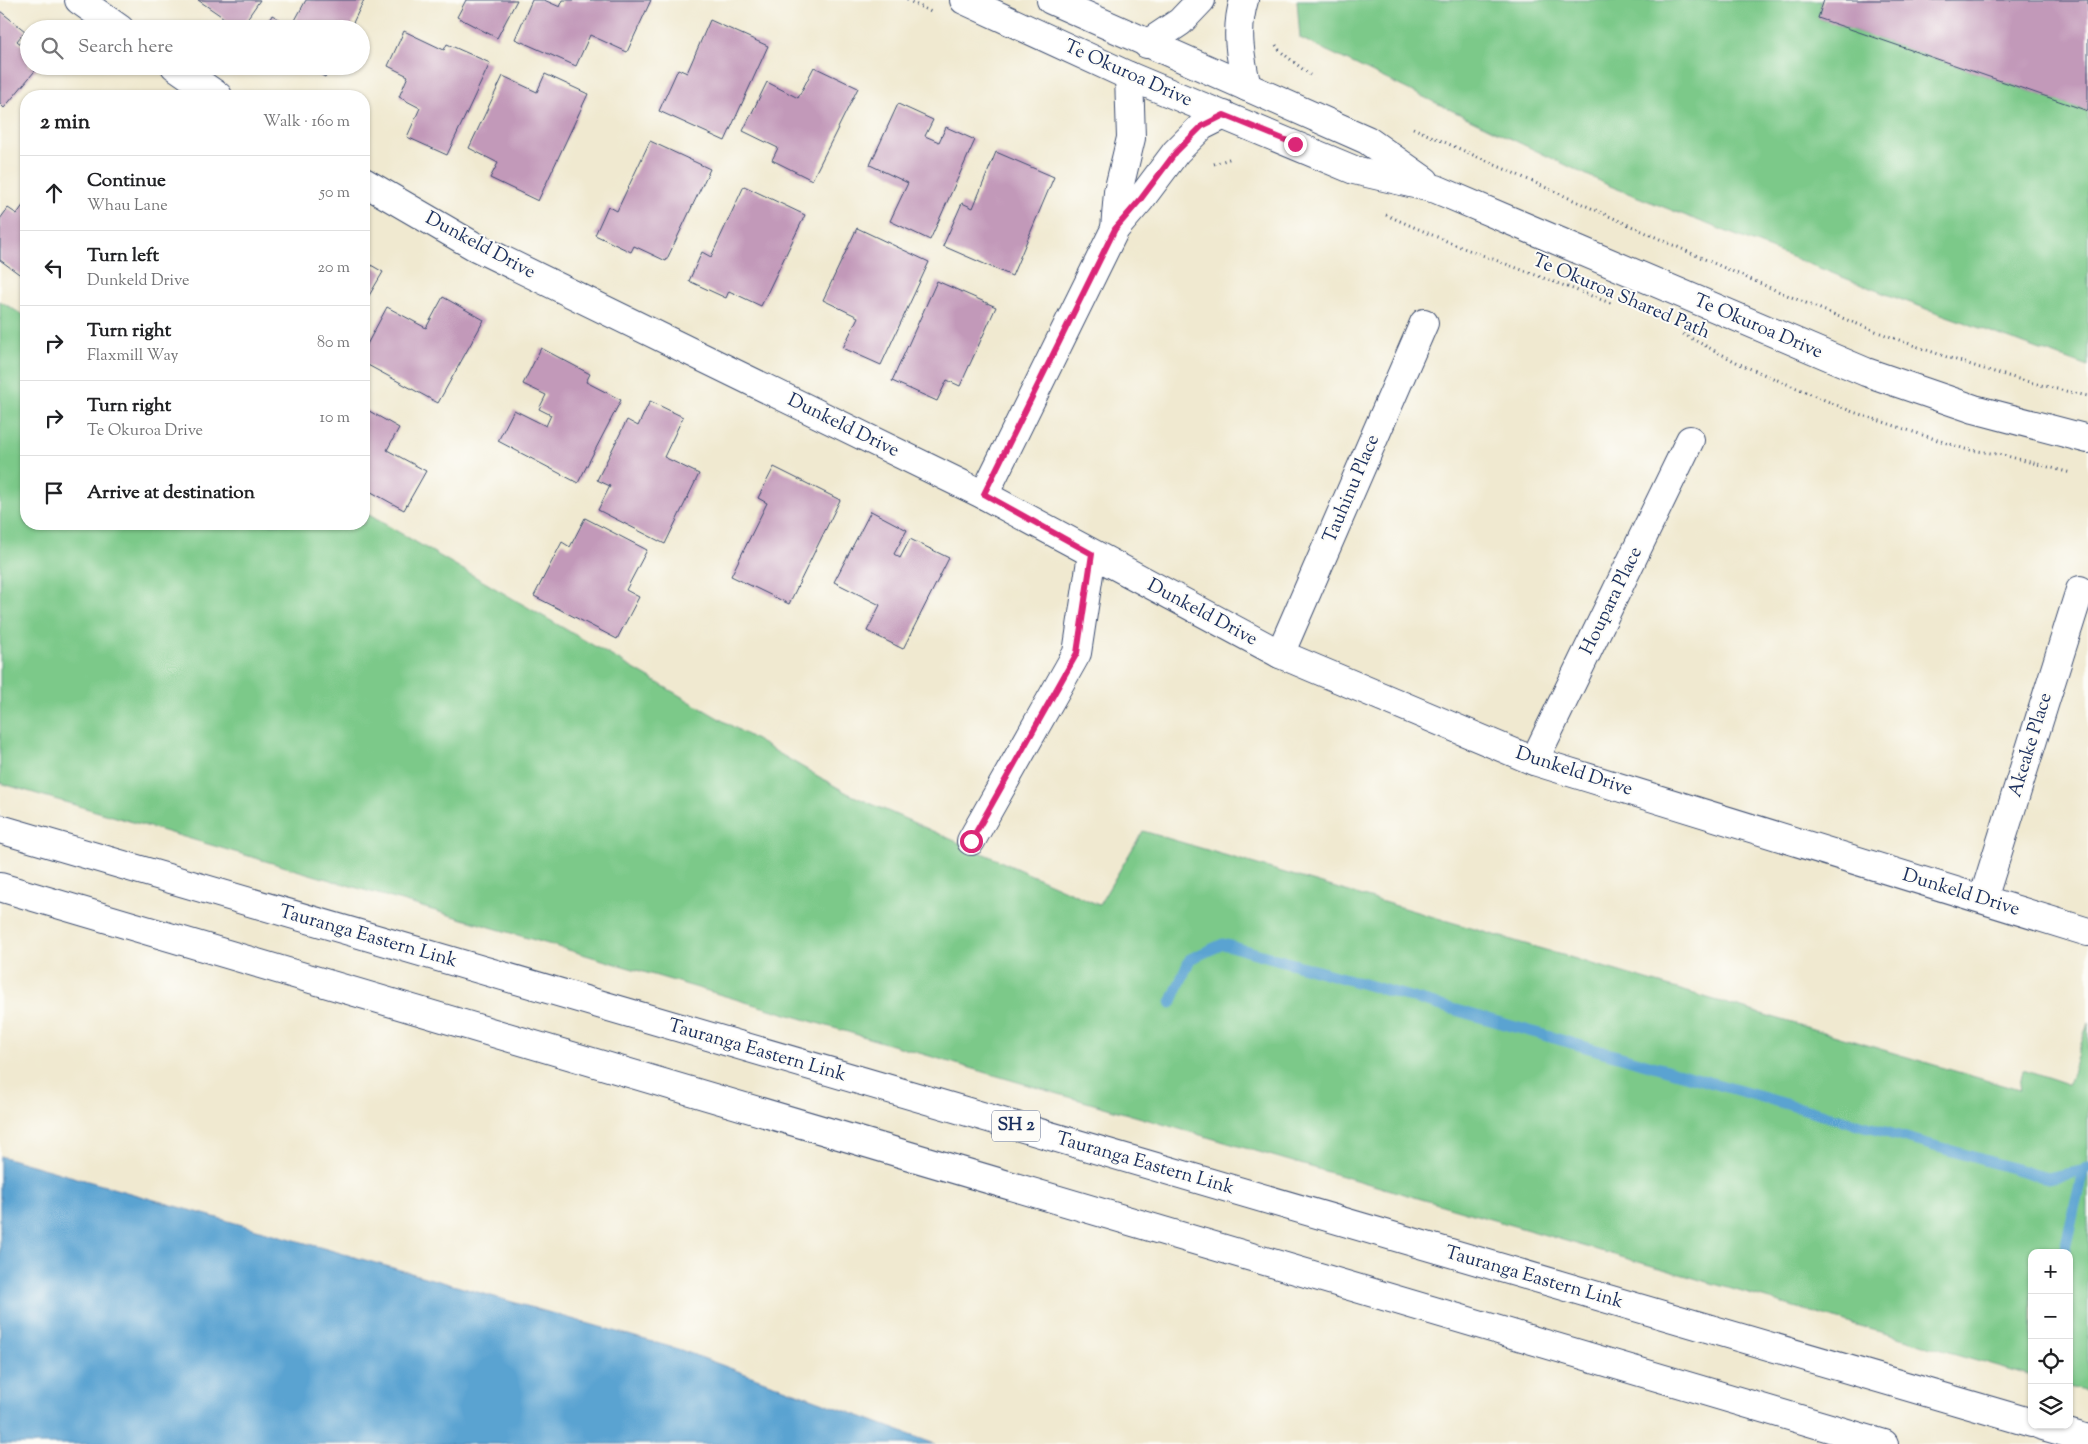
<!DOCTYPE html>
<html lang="en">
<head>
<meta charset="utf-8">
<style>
  body { margin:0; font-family:"Sorts Mill Goudy",serif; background:#f2f2f2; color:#202124 }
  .controls { position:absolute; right:15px; bottom:15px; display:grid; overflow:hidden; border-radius:10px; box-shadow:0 1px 4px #0004 }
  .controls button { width:45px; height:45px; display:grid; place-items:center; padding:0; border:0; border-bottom:1px solid #e0e0e0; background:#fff; color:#202124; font:25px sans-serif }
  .stop { position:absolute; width:15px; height:15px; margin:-11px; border:4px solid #db2777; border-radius:50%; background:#fff }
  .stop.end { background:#db2777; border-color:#fff; box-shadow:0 1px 5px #0008 }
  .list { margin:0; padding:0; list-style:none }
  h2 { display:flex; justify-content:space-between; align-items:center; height:65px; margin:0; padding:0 20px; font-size:21px }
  h2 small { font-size:16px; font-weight:400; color:#757577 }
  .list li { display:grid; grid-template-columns:32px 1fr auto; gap:15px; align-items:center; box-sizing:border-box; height:75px; padding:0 20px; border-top:1px solid #e0e0e0 }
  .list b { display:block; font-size:19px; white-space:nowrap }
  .list p { margin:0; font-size:16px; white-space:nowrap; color:#757577 }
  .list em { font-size:16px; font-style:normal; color:#757577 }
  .icon { flex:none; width:28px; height:28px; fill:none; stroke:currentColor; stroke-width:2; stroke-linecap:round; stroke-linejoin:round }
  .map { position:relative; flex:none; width:2088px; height:1444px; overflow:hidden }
  .search { position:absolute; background:#fff; box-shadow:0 1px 4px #0004; left:20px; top:20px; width:350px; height:55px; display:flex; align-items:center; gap:12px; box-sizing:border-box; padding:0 18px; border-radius:28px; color:#757577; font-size:19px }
  .panel { position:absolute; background:#fff; box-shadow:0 1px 4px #0004; left:20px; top:90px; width:350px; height:440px; border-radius:20px }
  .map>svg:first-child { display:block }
  .green { fill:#7bc989; stroke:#4b7c74 }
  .water { fill:#5aa3d1; stroke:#3a6998 }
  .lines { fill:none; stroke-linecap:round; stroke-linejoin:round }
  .stream { stroke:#5aa3d1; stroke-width:11 }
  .building { fill:#c299b9 }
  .street-casing { stroke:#3b4b6f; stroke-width:30 }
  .secondary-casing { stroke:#3b4b6f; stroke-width:30 }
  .highway-casing { stroke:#3b4b6f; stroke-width:30 }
  .path { stroke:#3b4b6f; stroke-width:3; stroke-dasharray:1 4; stroke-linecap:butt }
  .street { stroke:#fff; stroke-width:28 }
  .secondary { stroke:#fff; stroke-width:28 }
  .highway { stroke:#fff; stroke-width:28 }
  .route { stroke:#db2777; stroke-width:6 }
  .labels { text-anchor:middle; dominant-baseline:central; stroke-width:4; stroke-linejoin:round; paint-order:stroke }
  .shield { fill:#fdfcf7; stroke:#5f6c8c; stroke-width:1 }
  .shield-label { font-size:18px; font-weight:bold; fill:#1b2f5e }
  .street-label { font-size:19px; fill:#1b2f5e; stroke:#fdfcf7 }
</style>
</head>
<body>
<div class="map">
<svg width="2088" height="1444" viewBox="0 0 2088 1444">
  <rect width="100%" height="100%" fill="#fdfcf7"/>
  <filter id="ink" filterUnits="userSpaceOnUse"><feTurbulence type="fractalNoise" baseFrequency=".02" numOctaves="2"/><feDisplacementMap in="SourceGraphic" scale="10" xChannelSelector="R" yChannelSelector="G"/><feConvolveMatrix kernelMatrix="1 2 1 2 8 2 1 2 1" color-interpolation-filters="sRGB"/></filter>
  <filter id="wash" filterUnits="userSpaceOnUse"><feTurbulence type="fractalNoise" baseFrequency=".0096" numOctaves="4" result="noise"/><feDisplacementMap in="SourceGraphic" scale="20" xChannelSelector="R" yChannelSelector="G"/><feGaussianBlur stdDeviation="1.12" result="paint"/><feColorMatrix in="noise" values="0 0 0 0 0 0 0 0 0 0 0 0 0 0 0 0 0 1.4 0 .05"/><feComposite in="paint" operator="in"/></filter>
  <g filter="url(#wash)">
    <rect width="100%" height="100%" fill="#f0e9d0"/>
    <g class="green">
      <path d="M 1297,0 L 1822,0 L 1818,18 L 2088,111 L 2088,367 L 1883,293 L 1610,186 L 1300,38 Z"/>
      <path d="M 0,301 L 26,317 L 26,524 L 364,524 L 364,512 L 847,793 L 1099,905 L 1143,831 L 2019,1090 L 2023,1070 L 2068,1085 L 2088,1022 L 2088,1392 L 2069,1387 L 2069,1253 L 2032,1253 L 2032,1376 L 1052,1092 L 0,783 Z"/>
    </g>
    <path class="water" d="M 0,1156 L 681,1350 L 935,1444 L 0,1444 Z"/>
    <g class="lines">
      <g class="stream">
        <path d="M 1171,1003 L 1190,959 L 1223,944 L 2047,1178 L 2083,1171 L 2088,1167"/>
        <path d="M 2064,1253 L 2083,1171"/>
      </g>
    </g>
    <g id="blocks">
      <g class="building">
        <path d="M 198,0 L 260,0 L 240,29 Z"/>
        <path d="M 306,0 L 364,0 L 350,29 L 265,29 L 272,15 L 292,26 Z"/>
        <path d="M 466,0 L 517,0 L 497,38 L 457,17 Z"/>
        <path d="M 532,0 L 544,0 L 560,7 L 563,0 L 651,0 L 627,52 L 590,35 L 576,66 L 515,39 Z"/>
        <path d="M 1824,0 L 2088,0 L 2088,111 L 1818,18 Z"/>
        <path d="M 0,11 L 25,31 L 17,41 L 29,51 L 29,66 L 39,66 L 4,108 L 0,104 Z"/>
        <path d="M 710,20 L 768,46 L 725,141 L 659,111 L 678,69 L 687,73 Z"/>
        <path d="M 404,31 L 444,50 L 447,44 L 490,63 L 447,155 L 407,137 L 420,108 L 399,97 L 408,76 L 388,66 Z"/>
        <path d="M 304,66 L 331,66 L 325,77 Z"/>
        <path d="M 814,67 L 858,88 L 812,180 L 772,160 L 778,148 L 743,131 L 767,82 L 798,98 Z"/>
        <path d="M 545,74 L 588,94 L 538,201 L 490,178 L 498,163 L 469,148 L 503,76 L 537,92 Z"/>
        <path d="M 898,104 L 933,120 L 925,136 L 939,142 L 946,127 L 975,140 L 930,240 L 890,221 L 908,183 L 870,165 Z"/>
        <path d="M 650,141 L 710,169 L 666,261 L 634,246 L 631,252 L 595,235 L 608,206 L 617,211 Z"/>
        <path d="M 996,152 L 1054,177 L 1012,276 L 943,246 L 962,203 L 973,208 Z"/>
        <path d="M 744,186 L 805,215 L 761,306 L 729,291 L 726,298 L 689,281 L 702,252 L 711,257 Z"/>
        <path d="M 26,201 L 26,279 L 0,260 L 0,219 L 8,208 L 17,214 Z"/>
        <path d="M 857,228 L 929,262 L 881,365 L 843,348 L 858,317 L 823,300 Z"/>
        <path d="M 364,261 L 383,272 L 364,304 Z"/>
        <path d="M 937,281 L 996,307 L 960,386 L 947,380 L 937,401 L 892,381 Z"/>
        <path d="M 443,297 L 484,320 L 438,403 L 364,363 L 364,350 L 387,307 L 426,328 Z"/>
        <path d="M 541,348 L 590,374 L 586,382 L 621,400 L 578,483 L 498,441 L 514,410 L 546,426 L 551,415 L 539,409 L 546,395 L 523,384 Z"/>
        <path d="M 650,401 L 683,417 L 664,457 L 699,474 L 665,544 L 598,510 L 610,486 L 597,480 L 627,420 L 638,426 Z"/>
        <path d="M 364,408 L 399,428 L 387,450 L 426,471 L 404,510 L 364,488 Z"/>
        <path d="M 774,467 L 840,500 L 789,604 L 731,576 L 767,503 L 758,498 Z"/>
        <path d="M 871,511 L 907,530 L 894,554 L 900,558 L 910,539 L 949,558 L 903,649 L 867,631 L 880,605 L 834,582 Z"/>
        <path d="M 585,518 L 647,550 L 626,590 L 639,597 L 617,639 L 534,596 L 562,542 L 570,547 Z"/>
      </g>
    </g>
  </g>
  <g filter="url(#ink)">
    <use href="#blocks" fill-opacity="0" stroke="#3b4b6f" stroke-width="1"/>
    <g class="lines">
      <g class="street-casing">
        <g id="street">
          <path d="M 79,0 L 120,29"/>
          <path d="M 1244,0 C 1235,30 1240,57 1247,87"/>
          <path d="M 1147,44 L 1180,22 L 1201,0"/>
          <path d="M 175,66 L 218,96"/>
          <path d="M 364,182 L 474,246 L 984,495 L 1280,654 L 1534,761 L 2088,932"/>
          <path d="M 1115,229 L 1118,192 L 1131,138 L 1129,76"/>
          <path d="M 984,495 L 1115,229 L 1140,200 L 1176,152 L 1202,126 L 1224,115"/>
          <path d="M 1280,654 L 1424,323"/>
          <path d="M 1534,761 L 1690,440"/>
          <path d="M 971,841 L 1077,653 L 1092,554"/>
          <path d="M 1983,899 L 2080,590"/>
        </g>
      </g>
      <g class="secondary-casing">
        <g id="secondary">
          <path d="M 964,0 L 1129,76 L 1354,170 L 1436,189 L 1866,372 L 1974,409 L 2088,439"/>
          <path d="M 1051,0 L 1367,140 L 1425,181"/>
        </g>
      </g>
      <g class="highway-casing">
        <g id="highway">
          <path d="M 0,829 L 2032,1423"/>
          <path d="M 0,887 L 1884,1444"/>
          <path d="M 2040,1425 L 2088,1439"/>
        </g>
      </g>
      <g class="path">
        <path d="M 907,0 L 931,12"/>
        <path d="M 1276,45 L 1280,51 L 1310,75"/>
        <path d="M 1413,128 C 1507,170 1600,212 1693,254 C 1822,311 1950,367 2088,396"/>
        <path d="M 1214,164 L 1232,158"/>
        <path d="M 1386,215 L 1458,246 L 1613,304"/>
        <path d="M 1683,334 L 1742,365 L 1853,412 L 1965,449 L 2003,455 L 2071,473"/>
      </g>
      <use href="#street" class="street"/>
      <use href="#secondary" class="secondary"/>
      <use href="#highway" class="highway"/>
    </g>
  </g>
  <g class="lines" filter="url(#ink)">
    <path class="route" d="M 971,841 L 1077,653 L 1092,554 L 984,494 L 1115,229 L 1140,200 L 1176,152 L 1202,126 L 1224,115 L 1295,144"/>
  </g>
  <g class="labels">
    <rect class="shield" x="992" y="1110.5" width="48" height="31" rx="4"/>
    <g class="shield-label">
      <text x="1016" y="1126">SH 2</text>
    </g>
    <g class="street-label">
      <text transform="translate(1128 74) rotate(24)">Te Okuroa Drive</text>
      <text transform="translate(480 246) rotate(28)">Dunkeld Drive</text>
      <text transform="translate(1621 297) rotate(23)">Te Okuroa Shared Path</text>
      <text transform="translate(1758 327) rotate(23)">Te Okuroa Drive</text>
      <text transform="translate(843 426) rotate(26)">Dunkeld Drive</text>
      <text transform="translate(1352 489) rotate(-67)">Tauhinu Place</text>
      <text transform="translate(1612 601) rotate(-64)">Houpara Place</text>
      <text transform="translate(1202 613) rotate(28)">Dunkeld Drive</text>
      <text transform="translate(2031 745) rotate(-73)">Akeake Place</text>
      <text transform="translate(1574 772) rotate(18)">Dunkeld Drive</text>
      <text transform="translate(1961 893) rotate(17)">Dunkeld Drive</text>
      <text transform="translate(368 937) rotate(16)">Tauranga Eastern Link</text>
      <text transform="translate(757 1051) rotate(16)">Tauranga Eastern Link</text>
      <text transform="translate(1145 1164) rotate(16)">Tauranga Eastern Link</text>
      <text transform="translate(1534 1278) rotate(16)">Tauranga Eastern Link</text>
    </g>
  </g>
</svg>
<div class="controls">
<button>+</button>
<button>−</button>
<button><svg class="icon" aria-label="locate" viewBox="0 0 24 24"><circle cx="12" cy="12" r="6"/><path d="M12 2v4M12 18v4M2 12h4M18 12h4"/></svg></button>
<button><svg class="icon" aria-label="layers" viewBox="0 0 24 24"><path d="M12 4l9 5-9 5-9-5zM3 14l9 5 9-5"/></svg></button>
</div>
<div class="stop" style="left:971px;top:841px"></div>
<div class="stop end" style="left:1295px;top:144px"></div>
<div class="search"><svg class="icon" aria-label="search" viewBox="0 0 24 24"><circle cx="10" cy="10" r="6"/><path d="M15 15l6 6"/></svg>Search here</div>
<section class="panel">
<h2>2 min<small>Walk · 160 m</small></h2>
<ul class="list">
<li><svg class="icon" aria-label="ahead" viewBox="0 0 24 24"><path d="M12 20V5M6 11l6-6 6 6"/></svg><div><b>Continue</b><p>Whau Lane</p></div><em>50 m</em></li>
<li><svg class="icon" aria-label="left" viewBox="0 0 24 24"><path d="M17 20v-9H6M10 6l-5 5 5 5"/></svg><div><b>Turn left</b><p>Dunkeld Drive</p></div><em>20 m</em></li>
<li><svg class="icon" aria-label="right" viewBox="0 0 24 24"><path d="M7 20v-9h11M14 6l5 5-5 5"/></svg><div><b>Turn right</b><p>Flaxmill Way</p></div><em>80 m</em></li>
<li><svg class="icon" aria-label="right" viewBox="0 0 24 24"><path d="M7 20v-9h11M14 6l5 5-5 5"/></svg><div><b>Turn right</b><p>Te Okuroa Drive</p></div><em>10 m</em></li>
<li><svg class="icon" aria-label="arrive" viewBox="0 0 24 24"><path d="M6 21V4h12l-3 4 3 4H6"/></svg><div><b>Arrive at destination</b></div></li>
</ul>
</section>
</div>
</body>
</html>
